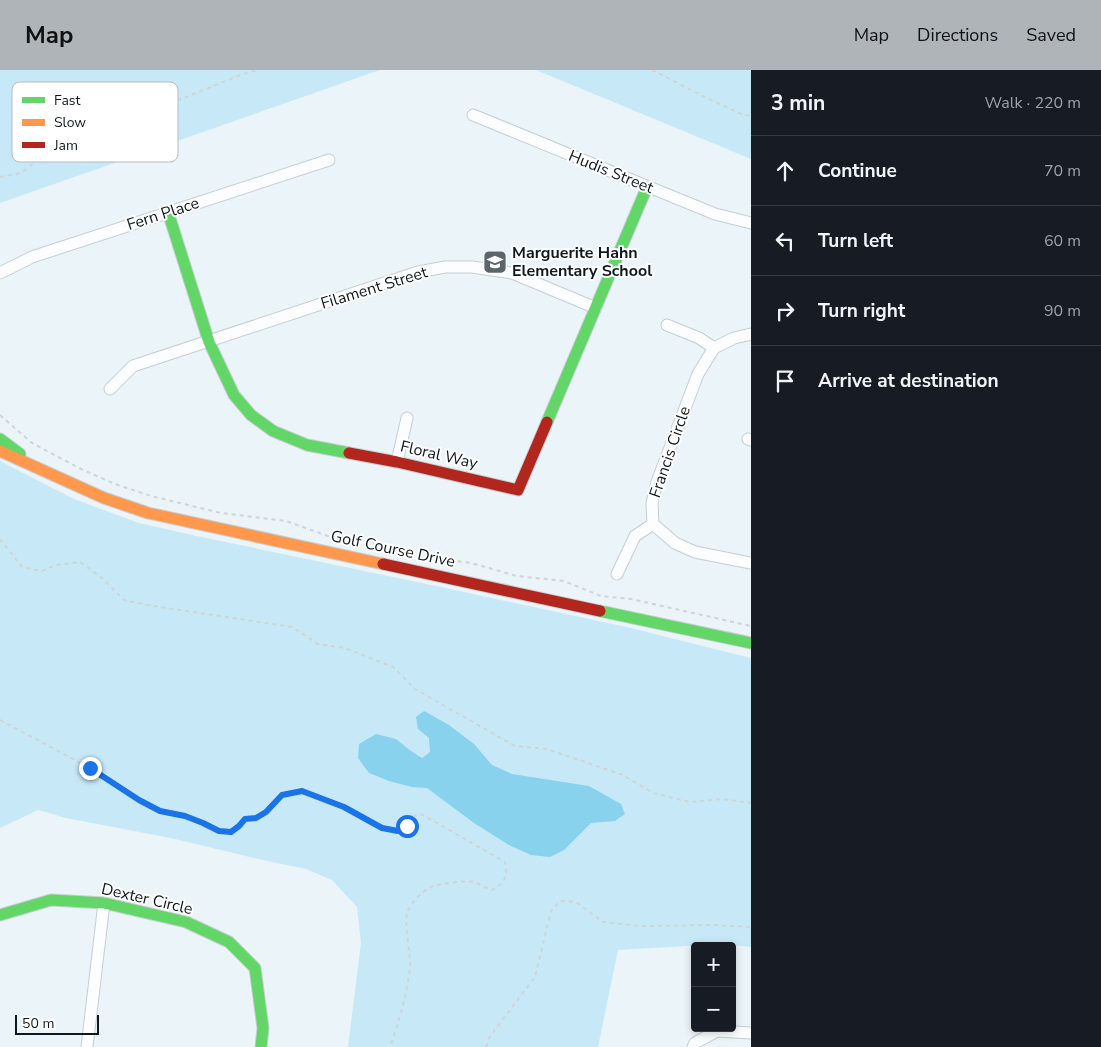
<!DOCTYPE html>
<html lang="en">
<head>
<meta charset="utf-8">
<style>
  body { margin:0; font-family:"Nunito Sans",sans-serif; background:#242831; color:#f1f3f6 }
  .controls { position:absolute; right:15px; bottom:15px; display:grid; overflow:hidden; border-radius:5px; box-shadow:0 2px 8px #0003 }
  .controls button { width:45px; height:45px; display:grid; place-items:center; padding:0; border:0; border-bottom:1px solid #363941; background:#171b24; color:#f1f3f6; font:25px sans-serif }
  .scale { position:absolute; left:15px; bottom:12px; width:84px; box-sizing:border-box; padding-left:5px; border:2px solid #0f191d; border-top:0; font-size:14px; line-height:18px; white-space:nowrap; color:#0f191d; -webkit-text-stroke:4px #fff; paint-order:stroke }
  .stop { position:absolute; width:15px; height:15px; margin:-11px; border:4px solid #1a73e8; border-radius:50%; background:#fff }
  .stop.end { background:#1a73e8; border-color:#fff; box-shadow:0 1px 5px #0008 }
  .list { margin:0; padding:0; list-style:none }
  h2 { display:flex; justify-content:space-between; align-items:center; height:65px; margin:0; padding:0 20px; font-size:21px }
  h2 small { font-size:16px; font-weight:400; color:#9ea1a6 }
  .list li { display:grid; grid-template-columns:32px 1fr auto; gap:15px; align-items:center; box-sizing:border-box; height:70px; padding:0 20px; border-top:1px solid #363941 }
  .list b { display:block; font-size:19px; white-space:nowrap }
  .list em { font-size:16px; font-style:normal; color:#9ea1a6 }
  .icon { flex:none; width:28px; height:28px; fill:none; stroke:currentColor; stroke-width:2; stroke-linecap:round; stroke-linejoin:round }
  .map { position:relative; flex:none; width:751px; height:977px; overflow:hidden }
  header { display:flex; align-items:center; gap:30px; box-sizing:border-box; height:70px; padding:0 25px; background:#aeb4b7; color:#111 }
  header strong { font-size:24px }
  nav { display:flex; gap:28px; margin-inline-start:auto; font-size:18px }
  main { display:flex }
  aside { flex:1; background:#171b24 }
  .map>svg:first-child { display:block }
  .green { fill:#c7e9f7 }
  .water { fill:#88d2ed }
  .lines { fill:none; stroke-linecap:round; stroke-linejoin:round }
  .street-casing { stroke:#c5cfd3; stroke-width:13 }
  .fast-casing { stroke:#c5cfd3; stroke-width:13 }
  .slow-casing { stroke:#c5cfd3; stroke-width:13 }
  .jam-casing { stroke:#c5cfd3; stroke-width:13 }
  .path { stroke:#d1d4d5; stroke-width:2; stroke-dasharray:4 4; stroke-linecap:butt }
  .street { stroke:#fcfdfe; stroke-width:11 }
  .fast { stroke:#63d668; stroke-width:11 }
  .slow { stroke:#ff974d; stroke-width:11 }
  .jam { stroke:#b3261e; stroke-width:11 }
  .route { stroke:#1a73e8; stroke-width:6 }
  .labels { text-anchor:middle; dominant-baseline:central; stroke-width:4; stroke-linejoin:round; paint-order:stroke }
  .street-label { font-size:16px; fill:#0f191d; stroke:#fff }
  .poi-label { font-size:16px; font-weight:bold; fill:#0f191d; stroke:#fff; text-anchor:start }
  .key { fill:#fff; stroke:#b7babb; stroke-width:1 }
  .key-label { font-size:14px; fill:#0f191d }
</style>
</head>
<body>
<header>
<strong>Map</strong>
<nav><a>Map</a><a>Directions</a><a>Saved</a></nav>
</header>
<main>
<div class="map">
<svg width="751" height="977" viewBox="0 0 751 977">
  <rect width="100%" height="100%" fill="#ebf4f8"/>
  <g class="green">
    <path d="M 0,0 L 380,0 L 0,133 Z"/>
    <path d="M 536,0 L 751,0 L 751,89 Z"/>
    <path d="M 0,391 L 74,429 L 139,453 L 192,465 L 441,517 L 631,558 L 751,588 L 751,877 L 721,874 L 618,880 L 598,977 L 348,977 L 361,873 L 357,837 L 332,810 L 306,799 L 258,789 L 171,768 L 66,748 L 38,740 L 0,758 Z"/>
  </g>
  <path class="water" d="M 424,641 L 449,655 L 474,674 L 492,695 L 512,704 L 589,716 L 621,734 L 625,744 L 615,751 L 591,753 L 564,780 L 550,787 L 531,785 L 509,775 L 474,753 L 427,718 L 412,717 L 389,711 L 369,703 L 358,688 L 359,674 L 376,664 L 396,669 L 411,681 L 422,688 L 430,682 L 429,668 L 418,659 L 416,647 Z"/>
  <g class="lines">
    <g class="street-casing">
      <g id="street">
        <path d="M 473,45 L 715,144 L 751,153"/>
        <path d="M 0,203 L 32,187 L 329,90"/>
        <path d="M 667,255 L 699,268 L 714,278"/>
        <path d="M 751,264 L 734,268 L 714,278 L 698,304 L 657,412 L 652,433 L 653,454 L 675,473 L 695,482 L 751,493"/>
        <path d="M 110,319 L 133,296 L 418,202 L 445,197 L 472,197 L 512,203 L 596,238"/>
        <path d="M 748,369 L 751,370"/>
        <path d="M 397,392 L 407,348"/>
        <path d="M 617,504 L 635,466 L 653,454"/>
        <path d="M 87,977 L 104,833"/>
        <path d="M 693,977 L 695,973 L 717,961 L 751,963"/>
      </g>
    </g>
    <g class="fast-casing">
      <g id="fast">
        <path d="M 168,142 L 209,272 L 234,325 L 251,345 L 273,361 L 307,375 L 349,383"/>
        <path d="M 547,352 L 647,117"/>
        <path d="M 0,369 L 20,384"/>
        <path d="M 600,541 L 751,573"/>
        <path d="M 0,845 L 51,830 L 104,833 L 186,852 L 229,872 L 255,898 L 263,958 L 261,977"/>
      </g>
    </g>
    <g class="slow-casing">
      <path id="slow" d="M 0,381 L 104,428 L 148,443 L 383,494"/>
    </g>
    <g class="jam-casing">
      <g id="jam">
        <path d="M 349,383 L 397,392 L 518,420 L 547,352"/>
        <path d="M 383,494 L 600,541"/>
      </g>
    </g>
    <g class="path">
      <path d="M 652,0 L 707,28 L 741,44 L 751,46"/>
      <path d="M 0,107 L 17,104 L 27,99 L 37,90 L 52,87 L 64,88 L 81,87 L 100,83 L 114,75 L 129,59 L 155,46 L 171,33 L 243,4 L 258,0"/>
      <path d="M 0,345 L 32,373 L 81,399 L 115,414 L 151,426 L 221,443 L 286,451 L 328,466 L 372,472 L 409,485 L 471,493 L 517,506 L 564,511 L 601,526 L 631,529 L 751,556"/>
      <path d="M 0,469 L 22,497 L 42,501 L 56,495 L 80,492 L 102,508 L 124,530 L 147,535 L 292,557 L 318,574 L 345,578 L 393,597 L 415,619 L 515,676 L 547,679 L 623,705 L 653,723 L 690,732 L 723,729 L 751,733"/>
      <path d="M 0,650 L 90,698 L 139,730 L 160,741 L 185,746 L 203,753 L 219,761 L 231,762 L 239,757 L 245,749 L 256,748 L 266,742 L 281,725 L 302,721 L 344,737 L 382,758 L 398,761 L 407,756 L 411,747 L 421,744 L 505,792 C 508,807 505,813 492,820 C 486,818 480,814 474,812 C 468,810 434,814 429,818 C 422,822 411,833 408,840 C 403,854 411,882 410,898 C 407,924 399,952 390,977"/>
      <path d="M 486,977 L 489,968 L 503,949 L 535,907 L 551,841 L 560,831 L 576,832 L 603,852 L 641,856 L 714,855 L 751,857"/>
    </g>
    <use href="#street" class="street"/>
    <use href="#fast" class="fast"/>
    <use href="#slow" class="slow"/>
    <use href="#jam" class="jam"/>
  </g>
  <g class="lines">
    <path class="route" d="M 90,698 L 139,730 L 160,741 L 185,746 L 203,753 L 219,761 L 231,762 L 239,756 L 245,749 L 256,748 L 266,742 L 282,725 L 302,721 L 344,737 L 382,758 L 398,761 L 407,756"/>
  </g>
  <defs>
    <g id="school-square" transform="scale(1.25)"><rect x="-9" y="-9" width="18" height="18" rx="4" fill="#5c666a" stroke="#fff"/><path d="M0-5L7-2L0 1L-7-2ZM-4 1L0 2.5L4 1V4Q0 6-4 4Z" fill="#fff"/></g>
  </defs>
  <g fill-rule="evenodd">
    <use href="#school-square" x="495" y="192"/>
  </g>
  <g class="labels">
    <g class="street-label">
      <text transform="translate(611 102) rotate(22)">Hudis Street</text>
      <text transform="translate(163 144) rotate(-18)">Fern Place</text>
      <text transform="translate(374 218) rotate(-17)">Filament Street</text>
      <text transform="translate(670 382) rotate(-71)">Francis Circle</text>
      <text transform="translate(439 385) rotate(13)">Floral Way</text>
      <text transform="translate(393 479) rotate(12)">Golf Course Drive</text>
      <text transform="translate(147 829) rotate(13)">Dexter Circle</text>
    </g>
    <g class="poi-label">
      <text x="512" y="183">Marguerite Hahn<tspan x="512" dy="18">Elementary School</tspan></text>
    </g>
  </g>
  <rect x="12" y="12" width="166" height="80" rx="8" class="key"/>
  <rect x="22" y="27" width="23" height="6" fill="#63d668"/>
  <rect x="22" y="49" width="23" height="7" fill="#ff974d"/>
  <rect x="22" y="72" width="23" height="6" fill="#b3261e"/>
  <g class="key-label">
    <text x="54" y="35">Fast</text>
    <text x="54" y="57">Slow</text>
    <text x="54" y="80">Jam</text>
  </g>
</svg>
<div class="controls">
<button>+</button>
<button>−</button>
</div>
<div class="scale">50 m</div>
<div class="stop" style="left:407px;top:756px"></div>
<div class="stop end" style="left:90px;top:698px"></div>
</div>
<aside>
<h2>3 min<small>Walk · 220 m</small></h2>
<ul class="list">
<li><svg class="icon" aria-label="ahead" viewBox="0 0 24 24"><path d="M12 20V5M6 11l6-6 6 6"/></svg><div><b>Continue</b></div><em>70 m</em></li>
<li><svg class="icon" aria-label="left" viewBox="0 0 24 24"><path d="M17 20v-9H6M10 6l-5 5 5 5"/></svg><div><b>Turn left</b></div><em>60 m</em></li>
<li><svg class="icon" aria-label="right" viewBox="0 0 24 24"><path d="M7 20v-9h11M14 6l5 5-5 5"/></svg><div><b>Turn right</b></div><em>90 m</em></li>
<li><svg class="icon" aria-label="arrive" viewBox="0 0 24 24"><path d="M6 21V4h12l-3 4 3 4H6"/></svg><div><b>Arrive at destination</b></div></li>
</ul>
</aside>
</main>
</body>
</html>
